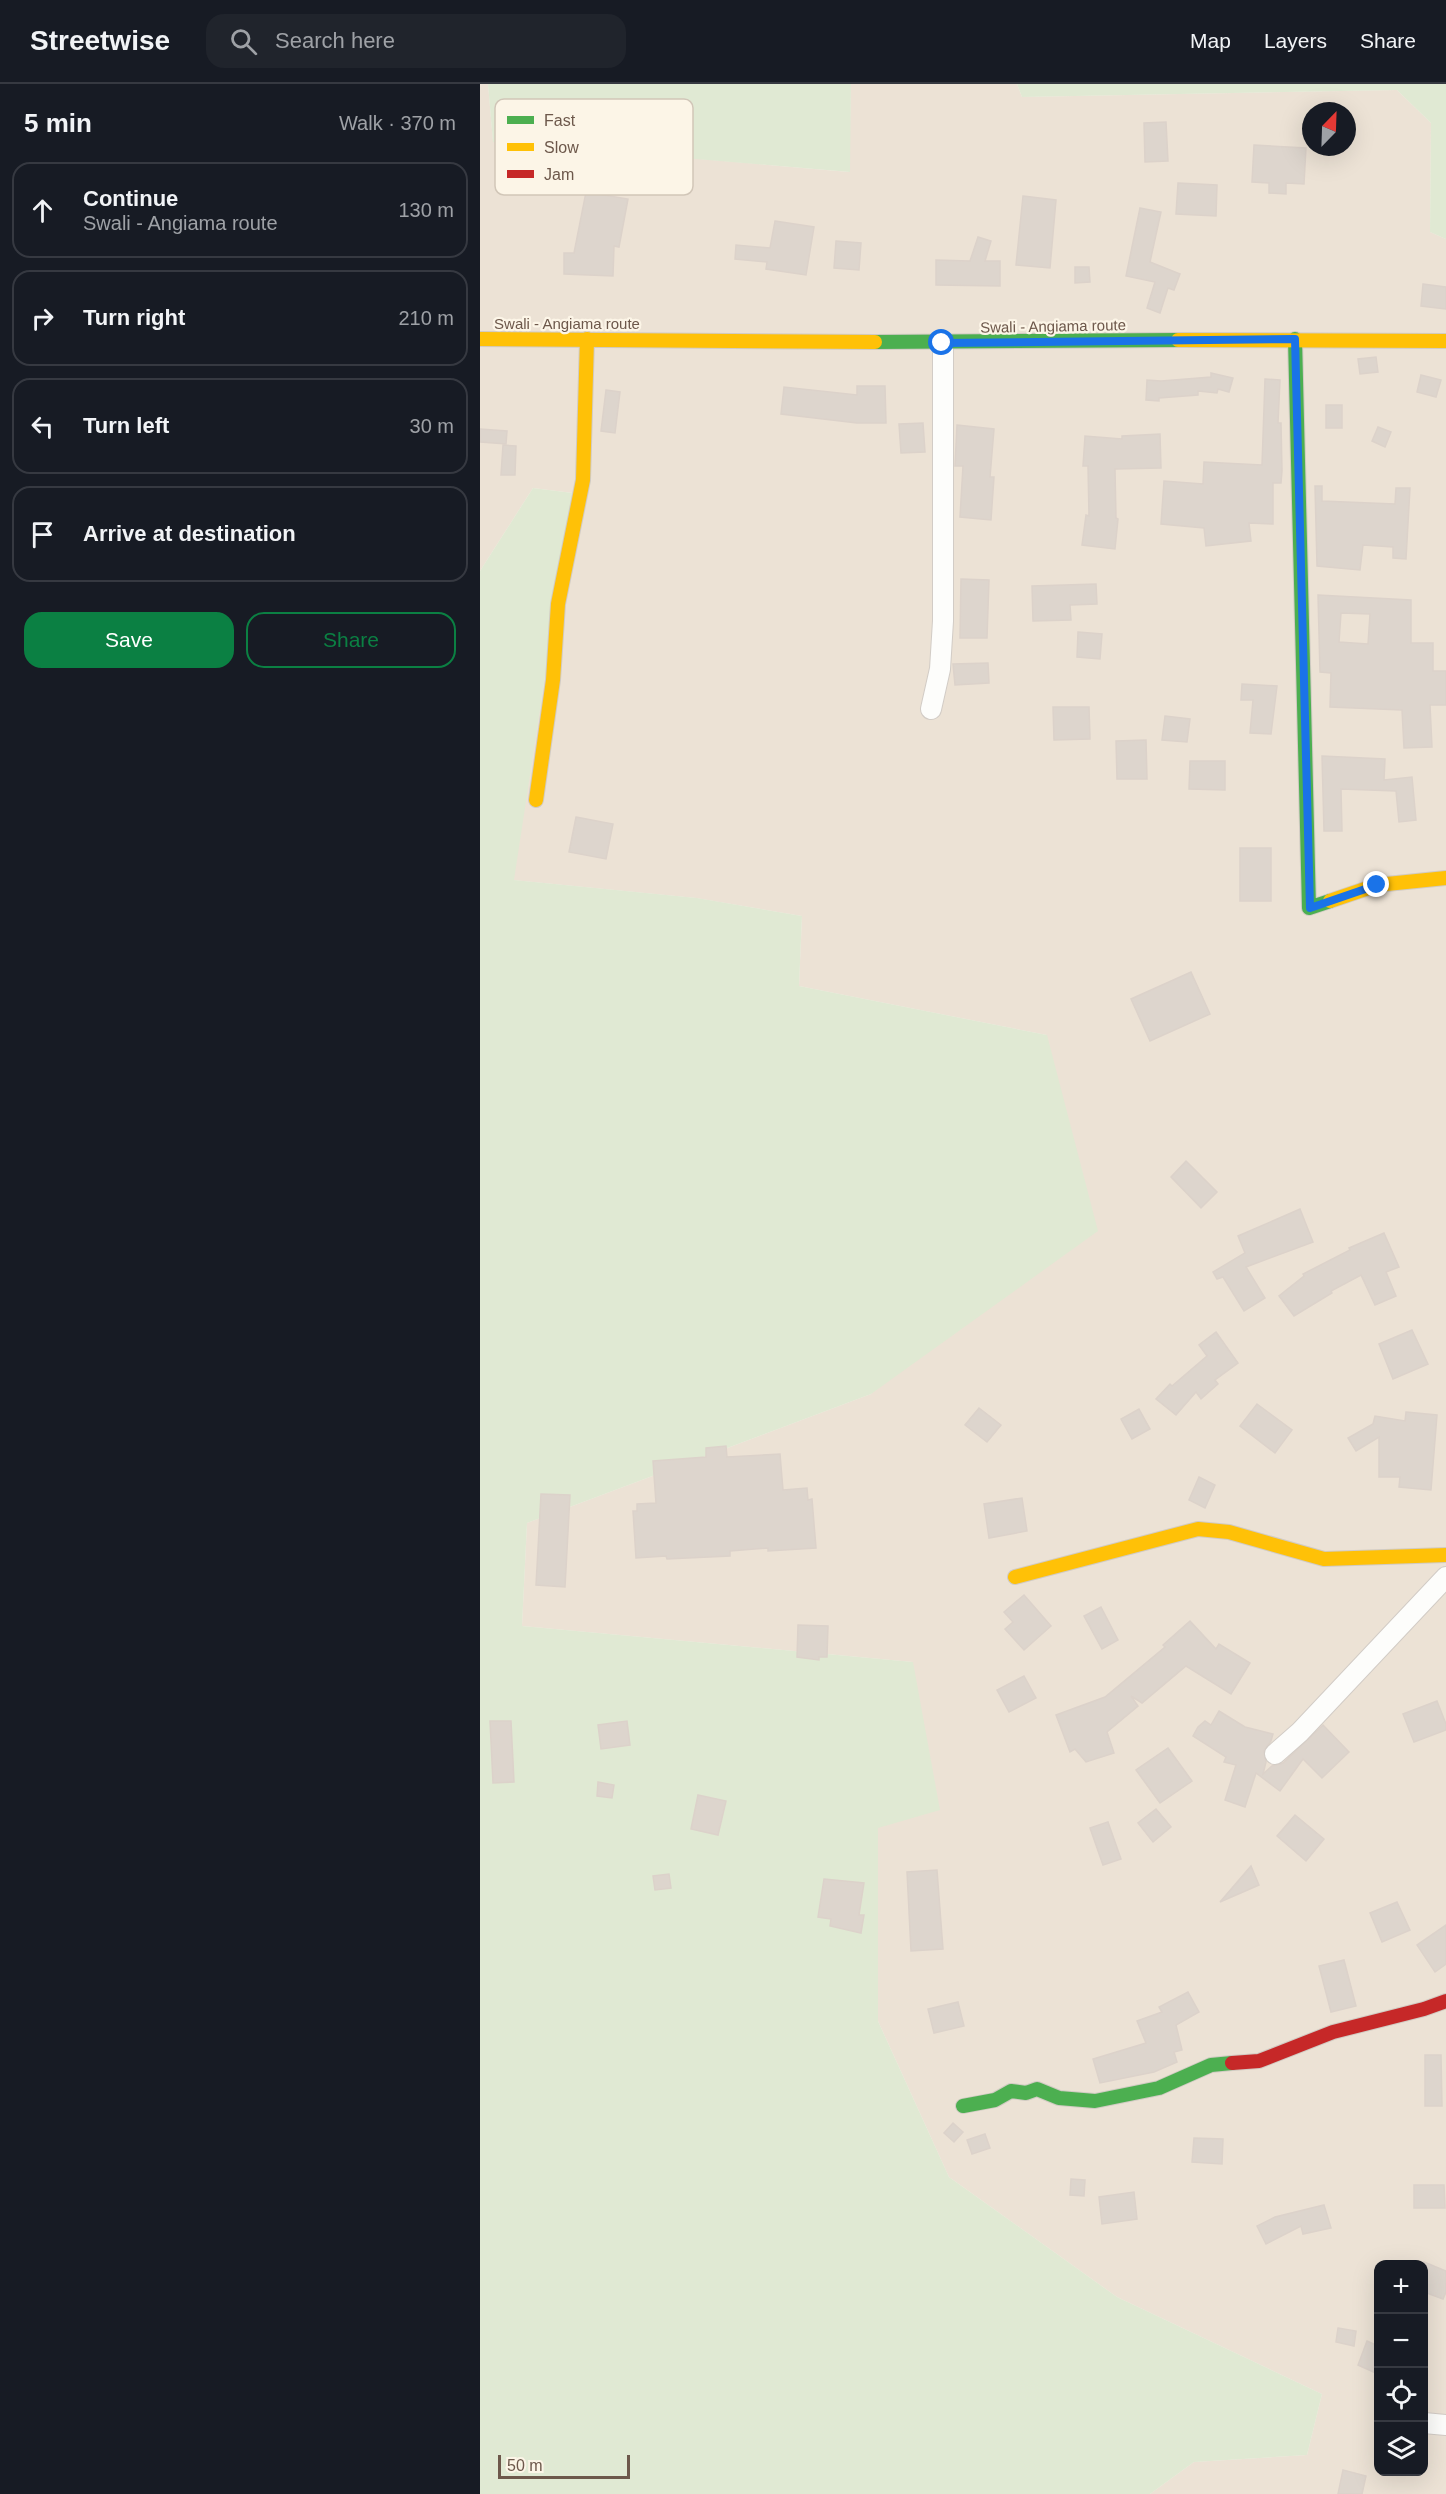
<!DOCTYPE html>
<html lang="en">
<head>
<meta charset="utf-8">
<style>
  body { margin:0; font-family:Helvetica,sans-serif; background:#20242c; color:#f1f3f6 }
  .controls { position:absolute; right:18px; bottom:18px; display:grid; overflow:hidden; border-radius:12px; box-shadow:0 6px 24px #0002 }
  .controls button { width:54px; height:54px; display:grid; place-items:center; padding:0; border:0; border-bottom:2px solid #363941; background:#171b24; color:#f1f3f6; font:30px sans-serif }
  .compass { position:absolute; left:822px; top:18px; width:54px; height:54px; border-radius:50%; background:#171b24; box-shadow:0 6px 24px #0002; rotate:23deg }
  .scale { position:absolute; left:18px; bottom:15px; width:132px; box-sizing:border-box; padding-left:6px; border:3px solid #6d584b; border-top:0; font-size:16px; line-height:21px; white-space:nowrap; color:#6d584b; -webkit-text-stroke:4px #fcf5e7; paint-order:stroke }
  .stop { position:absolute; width:18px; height:18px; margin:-14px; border:4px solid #1a73e8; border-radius:50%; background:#fff }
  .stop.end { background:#1a73e8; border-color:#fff; box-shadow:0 2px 6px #0008 }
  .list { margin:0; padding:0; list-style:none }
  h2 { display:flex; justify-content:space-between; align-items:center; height:78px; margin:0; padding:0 24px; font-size:26px }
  h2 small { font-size:20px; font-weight:400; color:#9ea1a6 }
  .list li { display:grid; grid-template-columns:39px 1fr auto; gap:18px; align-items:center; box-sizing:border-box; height:96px; margin:0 12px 12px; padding:0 12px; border:2px solid #363941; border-radius:18px }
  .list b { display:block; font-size:22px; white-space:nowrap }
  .list p { margin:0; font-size:20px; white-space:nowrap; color:#9ea1a6 }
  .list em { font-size:20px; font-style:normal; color:#9ea1a6 }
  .actions { display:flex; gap:12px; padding:18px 24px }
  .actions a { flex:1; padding:14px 0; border:2px solid #0b8043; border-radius:18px; text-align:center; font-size:21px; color:#0b8043 }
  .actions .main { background:#0b8043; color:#fff }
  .icon { flex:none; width:33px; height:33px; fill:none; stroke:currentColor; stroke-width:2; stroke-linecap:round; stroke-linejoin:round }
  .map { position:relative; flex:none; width:966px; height:2410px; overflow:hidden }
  header { display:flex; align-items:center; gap:36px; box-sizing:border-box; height:84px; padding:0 30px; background:#171b24; border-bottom:2px solid #363941 }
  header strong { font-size:28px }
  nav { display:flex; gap:33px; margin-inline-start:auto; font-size:21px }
  .search { width:420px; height:54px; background:#20242c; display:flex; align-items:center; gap:15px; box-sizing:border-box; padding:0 21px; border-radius:18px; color:#9ea1a6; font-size:22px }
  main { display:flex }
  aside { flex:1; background:#171b24 }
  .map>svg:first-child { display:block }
  .residential { fill:#ece2d5; fill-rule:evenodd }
  .green { fill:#e0e9d3 }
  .building { fill:#ddd5cd; stroke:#dcd2ca; stroke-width:1.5; fill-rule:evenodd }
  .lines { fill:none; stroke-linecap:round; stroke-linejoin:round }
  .street-casing { stroke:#d2ccc6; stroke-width:22 }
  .fast-casing { stroke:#d1cbc3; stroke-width:16 }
  .slow-casing { stroke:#d1cbc3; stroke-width:16 }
  .jam-casing { stroke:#d1cbc3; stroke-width:16 }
  .street { stroke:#fdfdfb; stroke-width:20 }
  .fast { stroke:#4caf50; stroke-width:14 }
  .slow { stroke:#ffc107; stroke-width:14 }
  .jam { stroke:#c62828; stroke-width:14 }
  .route { stroke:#1a73e8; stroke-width:8 }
  .labels { text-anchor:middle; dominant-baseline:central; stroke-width:4.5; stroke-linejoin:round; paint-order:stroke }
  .street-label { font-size:15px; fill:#6d584b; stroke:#fcf5e7 }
  .key { fill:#fcf5e7; stroke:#d1c6b8; stroke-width:1.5 }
  .key-label { font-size:16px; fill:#6d584b }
</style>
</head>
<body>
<header>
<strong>Streetwise</strong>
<div class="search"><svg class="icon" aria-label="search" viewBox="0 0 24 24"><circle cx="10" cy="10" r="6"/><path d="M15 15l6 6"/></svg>Search here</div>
<nav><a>Map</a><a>Layers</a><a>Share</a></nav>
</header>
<main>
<aside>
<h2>5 min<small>Walk · 370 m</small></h2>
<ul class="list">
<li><svg class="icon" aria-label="ahead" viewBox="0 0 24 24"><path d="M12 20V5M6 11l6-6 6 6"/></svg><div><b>Continue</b><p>Swali - Angiama route</p></div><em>130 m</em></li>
<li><svg class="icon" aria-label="right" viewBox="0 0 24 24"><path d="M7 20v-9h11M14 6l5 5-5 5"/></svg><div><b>Turn right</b></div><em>210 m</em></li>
<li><svg class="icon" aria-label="left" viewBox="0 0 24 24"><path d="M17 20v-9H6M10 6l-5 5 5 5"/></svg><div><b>Turn left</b></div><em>30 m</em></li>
<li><svg class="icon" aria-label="arrive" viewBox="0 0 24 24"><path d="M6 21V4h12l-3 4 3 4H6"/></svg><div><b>Arrive at destination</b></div></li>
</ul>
<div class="actions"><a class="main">Save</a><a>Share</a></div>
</aside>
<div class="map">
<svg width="966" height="2410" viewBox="0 0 966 2410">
  <rect width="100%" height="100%" fill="#f4efe7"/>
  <path class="residential" d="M 0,0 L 8,0 L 13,57 L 369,88 L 371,0 L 537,0 L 542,13 L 917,6 L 951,39 L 950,148 L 966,155 L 966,2410 L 670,2410 L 714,2378 L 827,2371 L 842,2310 L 637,2213 L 469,2093 L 398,1937 L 398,1744 L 433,1578 L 42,1542 L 47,1439 L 391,1310 L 567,951 L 319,902 L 322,832 L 216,814 L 33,796 L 93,409 L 53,404 L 0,487 ZM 831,27 L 867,27 L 867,63 L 831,63 ZM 898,2180 L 944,2180 L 944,2388 L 898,2388 Z"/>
  <g class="green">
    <path d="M 8,0 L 371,0 L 370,88 L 13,58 Z"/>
    <path d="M 537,0 L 966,0 L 966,155 L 950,148 L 951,39 L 917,6 L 542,13 Z"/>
    <path d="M 53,404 L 93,409 L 34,796 L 217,814 L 322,832 L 319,902 L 567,951 L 618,1147 L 391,1310 L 47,1439 L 42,1542 L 433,1578 L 460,1726 L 398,1744 L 398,1937 L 469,2093 L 637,2213 L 842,2310 L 827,2371 L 714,2378 L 670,2410 L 0,2410 L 0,487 Z"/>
  </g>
  <g class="building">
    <path d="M 686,38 L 688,77 L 665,78 L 664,39 Z"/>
    <path d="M 774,61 L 826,64 L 824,100 L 806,99 L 806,110 L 789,109 L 789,99 L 772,98 Z"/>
    <path d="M 698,99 L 737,101 L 736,132 L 696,130 Z"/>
    <path d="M 106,108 L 148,115 L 139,163 L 134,162 L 133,192 L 84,190 L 84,169 L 94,169 Z"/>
    <path d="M 543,112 L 576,116 L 570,184 L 536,181 Z"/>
    <path d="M 660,124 L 681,128 L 670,178 L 700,190 L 694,206 L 688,204 L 680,229 L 667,224 L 675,198 L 646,192 Z"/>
    <path d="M 295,137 L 334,143 L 326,191 L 286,185 L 287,178 L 255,175 L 256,161 L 290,164 Z"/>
    <path d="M 498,153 L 511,157 L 505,177 L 520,177 L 520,202 L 456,201 L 456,176 L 490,177 Z"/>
    <path d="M 356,157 L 381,159 L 379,186 L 354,184 Z"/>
    <path d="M 595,183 L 609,183 L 610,198 L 595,199 Z"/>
    <path d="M 943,200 L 966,203 L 966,225 L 941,222 Z"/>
    <path d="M 896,273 L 898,288 L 880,290 L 878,275 Z"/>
    <path d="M 731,289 L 753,294 L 749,308 L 738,305 L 737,309 L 718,307 L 718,311 L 679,314 L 679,317 L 666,316 L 667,296 L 681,297 L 731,293 Z"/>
    <path d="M 941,291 L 961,296 L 956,313 L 937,308 Z"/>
    <path d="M 785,295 L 800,296 L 798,339 L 801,339 L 802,387 L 801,399 L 793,399 L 793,440 L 769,439 L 771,457 L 726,462 L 724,444 L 681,440 L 684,397 L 723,400 L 724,378 L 782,381 Z"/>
    <path d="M 377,302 L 405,302 L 406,339 L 377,339 L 301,330 L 304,303 L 377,311 Z"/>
    <path d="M 126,306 L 140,308 L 135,349 L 121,347 Z"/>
    <rect x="846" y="321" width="16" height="23"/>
    <path d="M 443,339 L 445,368 L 421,369 L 419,340 Z"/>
    <path d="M 477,341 L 514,345 L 510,393 L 514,393 L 511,436 L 480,433 L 483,382 L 475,382 Z"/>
    <path d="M 898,343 L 911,348 L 905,363 L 892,357 Z"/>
    <path d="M 0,345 L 27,347 L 26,360 L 0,358 Z"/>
    <path d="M 680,350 L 681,384 L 635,385 L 636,434 L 638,435 L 635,465 L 602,461 L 606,431 L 609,432 L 608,382 L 603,382 L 605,352 L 642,355 L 642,352 Z"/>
    <path d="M 23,361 L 36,362 L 35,391 L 21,391 Z"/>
    <path d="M 835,402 L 842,402 L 842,417 L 915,420 L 916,404 L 930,404 L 926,475 L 913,474 L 913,463 L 883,461 L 880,486 L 837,482 Z"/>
    <path d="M 481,495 L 509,496 L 507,554 L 480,554 Z"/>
    <path d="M 616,500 L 617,520 L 590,521 L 591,536 L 553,537 L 552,502 Z"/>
    <path d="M 838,511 L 931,516 L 931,559 L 953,559 L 953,587 L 966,587 L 966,621 L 950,621 L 952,663 L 924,664 L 922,626 L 850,623 L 851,589 L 840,588 ZM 861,529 L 890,530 L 888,560 L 859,558 Z"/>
    <path d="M 598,548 L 622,550 L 620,575 L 597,573 Z"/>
    <path d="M 508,579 L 509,599 L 475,601 L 473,580 Z"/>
    <path d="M 762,600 L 797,602 L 791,650 L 770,649 L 773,616 L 761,616 Z"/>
    <path d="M 573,623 L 609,623 L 610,655 L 574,656 Z"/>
    <path d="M 685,632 L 710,635 L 707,658 L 682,656 Z"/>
    <path d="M 666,656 L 667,695 L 637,695 L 636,657 Z"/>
    <path d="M 842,672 L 905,675 L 904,696 L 932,693 L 936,736 L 919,738 L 916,707 L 861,705 L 862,747 L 844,747 Z"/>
    <path d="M 710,677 L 745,677 L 745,706 L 709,705 Z"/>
    <path d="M 96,733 L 133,740 L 126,775 L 89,768 Z"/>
    <rect x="760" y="764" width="31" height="53"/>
    <path d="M 711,888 L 730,930 L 670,957 L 651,915 Z"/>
    <path d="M 706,1077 L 737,1108 L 721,1124 L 691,1093 Z"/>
    <path d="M 820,1125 L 833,1158 L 766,1183 L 785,1214 L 764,1227 L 743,1193 L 737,1195 L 733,1188 L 765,1169 L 758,1152 Z"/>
    <path d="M 904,1149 L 919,1183 L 906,1188 L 916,1212 L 895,1221 L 881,1191 L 851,1207 L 852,1209 L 814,1232 L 799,1212 L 824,1192 L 823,1190 L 870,1166 L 869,1164 Z"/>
    <path d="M 932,1246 L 948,1280 L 913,1295 L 899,1260 Z"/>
    <path d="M 736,1248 L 758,1279 L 735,1296 L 738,1300 L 721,1315 L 716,1308 L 696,1331 L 676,1315 L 690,1300 L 692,1302 L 727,1272 L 719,1261 Z"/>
    <path d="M 777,1320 L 812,1346 L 795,1369 L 760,1342 Z"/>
    <path d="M 499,1324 L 521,1341 L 507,1358 L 485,1341 Z"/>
    <path d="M 659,1325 L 670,1345 L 652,1355 L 641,1335 Z"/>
    <path d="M 926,1328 L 957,1331 L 951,1406 L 919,1403 L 920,1393 L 899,1393 L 899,1353 L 876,1367 L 868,1354 L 893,1340 L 895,1332 L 925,1337 Z"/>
    <path d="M 246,1362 L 247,1373 L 300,1370 L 303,1406 L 327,1404 L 328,1416 L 332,1415 L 336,1464 L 288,1467 L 288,1464 L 250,1467 L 250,1472 L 187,1475 L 186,1472 L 156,1474 L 153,1427 L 157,1427 L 157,1420 L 176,1419 L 173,1377 L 226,1373 L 226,1364 Z"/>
    <path d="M 719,1393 L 735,1401 L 725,1424 L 709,1416 Z"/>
    <path d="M 61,1410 L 90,1411 L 85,1503 L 56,1501 Z"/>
    <path d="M 542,1414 L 547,1447 L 509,1454 L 504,1420 Z"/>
    <path d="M 544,1511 L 571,1542 L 544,1566 L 525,1545 L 533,1538 L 524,1528 Z"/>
    <path d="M 621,1523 L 638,1556 L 622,1565 L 604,1532 Z"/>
    <path d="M 710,1537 L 736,1565 L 739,1560 L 770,1579 L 751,1610 L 706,1582 L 662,1619 L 651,1612 L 658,1622 L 627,1648 L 634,1669 L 606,1678 L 595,1665 L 590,1668 L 576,1631 L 625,1613 L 685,1563 L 683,1561 Z"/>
    <path d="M 318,1541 L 348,1542 L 347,1573 L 339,1573 L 339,1576 L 317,1573 Z"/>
    <path d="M 544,1592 L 556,1614 L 529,1628 L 517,1606 Z"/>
    <path d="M 957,1617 L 966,1640 L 966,1646 L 934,1658 L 923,1630 Z"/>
    <path d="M 739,1627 L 765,1643 L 793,1650 L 791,1657 L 784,1667 L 786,1678 L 783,1690 L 792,1682 L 803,1679 L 843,1641 L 869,1668 L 842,1694 L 823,1675 L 800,1707 L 776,1689 L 765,1723 L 745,1716 L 756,1681 L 744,1678 L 746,1673 L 713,1652 L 718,1643 L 725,1637 L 731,1641 Z"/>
    <path d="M 10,1637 L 31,1637 L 34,1698 L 13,1699 Z"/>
    <path d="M 147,1637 L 150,1661 L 121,1665 L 118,1641 Z"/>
    <path d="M 688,1664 L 712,1697 L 680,1719 L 656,1686 Z"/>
    <path d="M 118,1698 L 134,1701 L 132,1714 L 117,1712 Z"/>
    <path d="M 218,1711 L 246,1717 L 238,1751 L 211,1745 Z"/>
    <path d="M 676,1725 L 691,1743 L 673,1758 L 658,1739 Z"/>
    <path d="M 815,1731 L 844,1755 L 826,1777 L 797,1752 Z"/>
    <path d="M 628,1738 L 641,1775 L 623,1781 L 610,1744 Z"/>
    <path d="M 771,1782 L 779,1801 L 740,1818 Z"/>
    <path d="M 457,1786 L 463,1865 L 431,1867 L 427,1788 Z"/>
    <path d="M 189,1790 L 191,1804 L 175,1806 L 173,1792 Z"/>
    <path d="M 344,1795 L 384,1799 L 379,1831 L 384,1831 L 381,1849 L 350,1842 L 351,1835 L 338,1833 Z"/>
    <path d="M 917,1818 L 930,1846 L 902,1858 L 890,1829 Z"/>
    <path d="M 966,1841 L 966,1880 L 955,1888 L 937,1861 Z"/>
    <path d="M 864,1876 L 876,1922 L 851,1928 L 839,1882 Z"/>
    <path d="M 708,1908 L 719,1928 L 696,1941 L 702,1966 L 694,1968 L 697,1978 L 674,1988 L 620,1999 L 613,1975 L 666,1959 L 657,1937 L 682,1928 L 679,1923 Z"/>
    <path d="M 478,1918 L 484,1942 L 454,1949 L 448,1925 Z"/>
    <path d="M 945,1971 L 961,1971 L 962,2022 L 945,2022 Z"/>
    <path d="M 473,2039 L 483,2048 L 474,2058 L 464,2049 Z"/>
    <path d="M 505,2050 L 510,2064 L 492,2070 L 487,2056 Z"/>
    <path d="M 714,2054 L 743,2055 L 742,2080 L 712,2078 Z"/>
    <path d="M 591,2095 L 605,2096 L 604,2112 L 590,2111 Z"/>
    <path d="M 934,2101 L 964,2101 L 965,2124 L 934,2124 Z"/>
    <path d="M 654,2108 L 657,2135 L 622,2140 L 619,2113 Z"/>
    <path d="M 844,2121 L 851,2144 L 823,2150 L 821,2142 L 786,2160 L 777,2142 L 795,2133 Z"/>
    <path d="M 944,2178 L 966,2187 L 966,2208 L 963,2215 L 944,2208 Z"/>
    <path d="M 858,2244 L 876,2247 L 874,2262 L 856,2258 Z"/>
    <path d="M 887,2257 L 898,2262 L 898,2290 L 878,2281 Z"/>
    <path d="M 863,2386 L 886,2392 L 882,2410 L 858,2410 Z"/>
  </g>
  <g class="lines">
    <g class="street-casing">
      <g id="street">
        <path d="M 451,625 L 460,585 L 463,537 L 463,259"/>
        <path d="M 795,1670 L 820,1648 L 966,1493"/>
        <path d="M 944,2339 L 966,2341"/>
      </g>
    </g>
    <g class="fast-casing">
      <g id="fast">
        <path d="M 815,255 L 829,824 L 850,817"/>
        <path d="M 395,258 L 698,256"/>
        <path d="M 483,2022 L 515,2016 L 531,2007 L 546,2009 L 557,2005 L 579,2014 L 615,2017 L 679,2004 L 731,1981 L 752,1979"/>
      </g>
    </g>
    <g class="slow-casing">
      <g id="slow">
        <path d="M 0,255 L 395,258"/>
        <path d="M 698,256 L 966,257"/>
        <path d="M 56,716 L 73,596 L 78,520 L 103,396 L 107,255"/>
        <path d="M 850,817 L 897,801 L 966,794"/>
        <path d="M 535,1493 L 718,1445 L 749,1448 L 844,1475 L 966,1471"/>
      </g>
    </g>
    <g class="jam-casing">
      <path id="jam" d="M 752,1979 L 779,1977 L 853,1948 L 944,1925 L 966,1917"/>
    </g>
    <use href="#street" class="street"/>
    <use href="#fast" class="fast"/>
    <use href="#slow" class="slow"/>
    <use href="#jam" class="jam"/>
  </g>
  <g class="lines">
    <path class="route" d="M 462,259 L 815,255 L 830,824 L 897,801"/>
  </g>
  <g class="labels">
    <g class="street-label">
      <text x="87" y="239">Swali - Angiama route</text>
      <text transform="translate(573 242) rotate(-1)">Swali - Angiama route</text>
    </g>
  </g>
  <rect x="15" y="15" width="198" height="96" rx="9" class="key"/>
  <rect x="27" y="32" width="27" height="8" fill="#4caf50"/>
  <rect x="27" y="59" width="27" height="8" fill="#ffc107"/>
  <rect x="27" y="86" width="27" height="8" fill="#c62828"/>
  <g class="key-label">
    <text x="64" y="42">Fast</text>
    <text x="64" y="69">Slow</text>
    <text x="64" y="96">Jam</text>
  </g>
</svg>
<div class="controls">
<button>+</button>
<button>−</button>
<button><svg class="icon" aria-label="locate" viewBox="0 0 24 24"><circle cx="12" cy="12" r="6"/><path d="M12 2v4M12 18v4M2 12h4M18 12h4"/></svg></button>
<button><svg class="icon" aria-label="layers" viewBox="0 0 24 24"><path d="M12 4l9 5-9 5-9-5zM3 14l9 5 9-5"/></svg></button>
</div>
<svg class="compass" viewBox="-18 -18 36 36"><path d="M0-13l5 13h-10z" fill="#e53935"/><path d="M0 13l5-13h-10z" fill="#9ea1a6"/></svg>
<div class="scale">50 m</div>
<div class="stop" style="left:462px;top:259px"></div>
<div class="stop end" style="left:897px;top:801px"></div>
</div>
</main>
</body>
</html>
